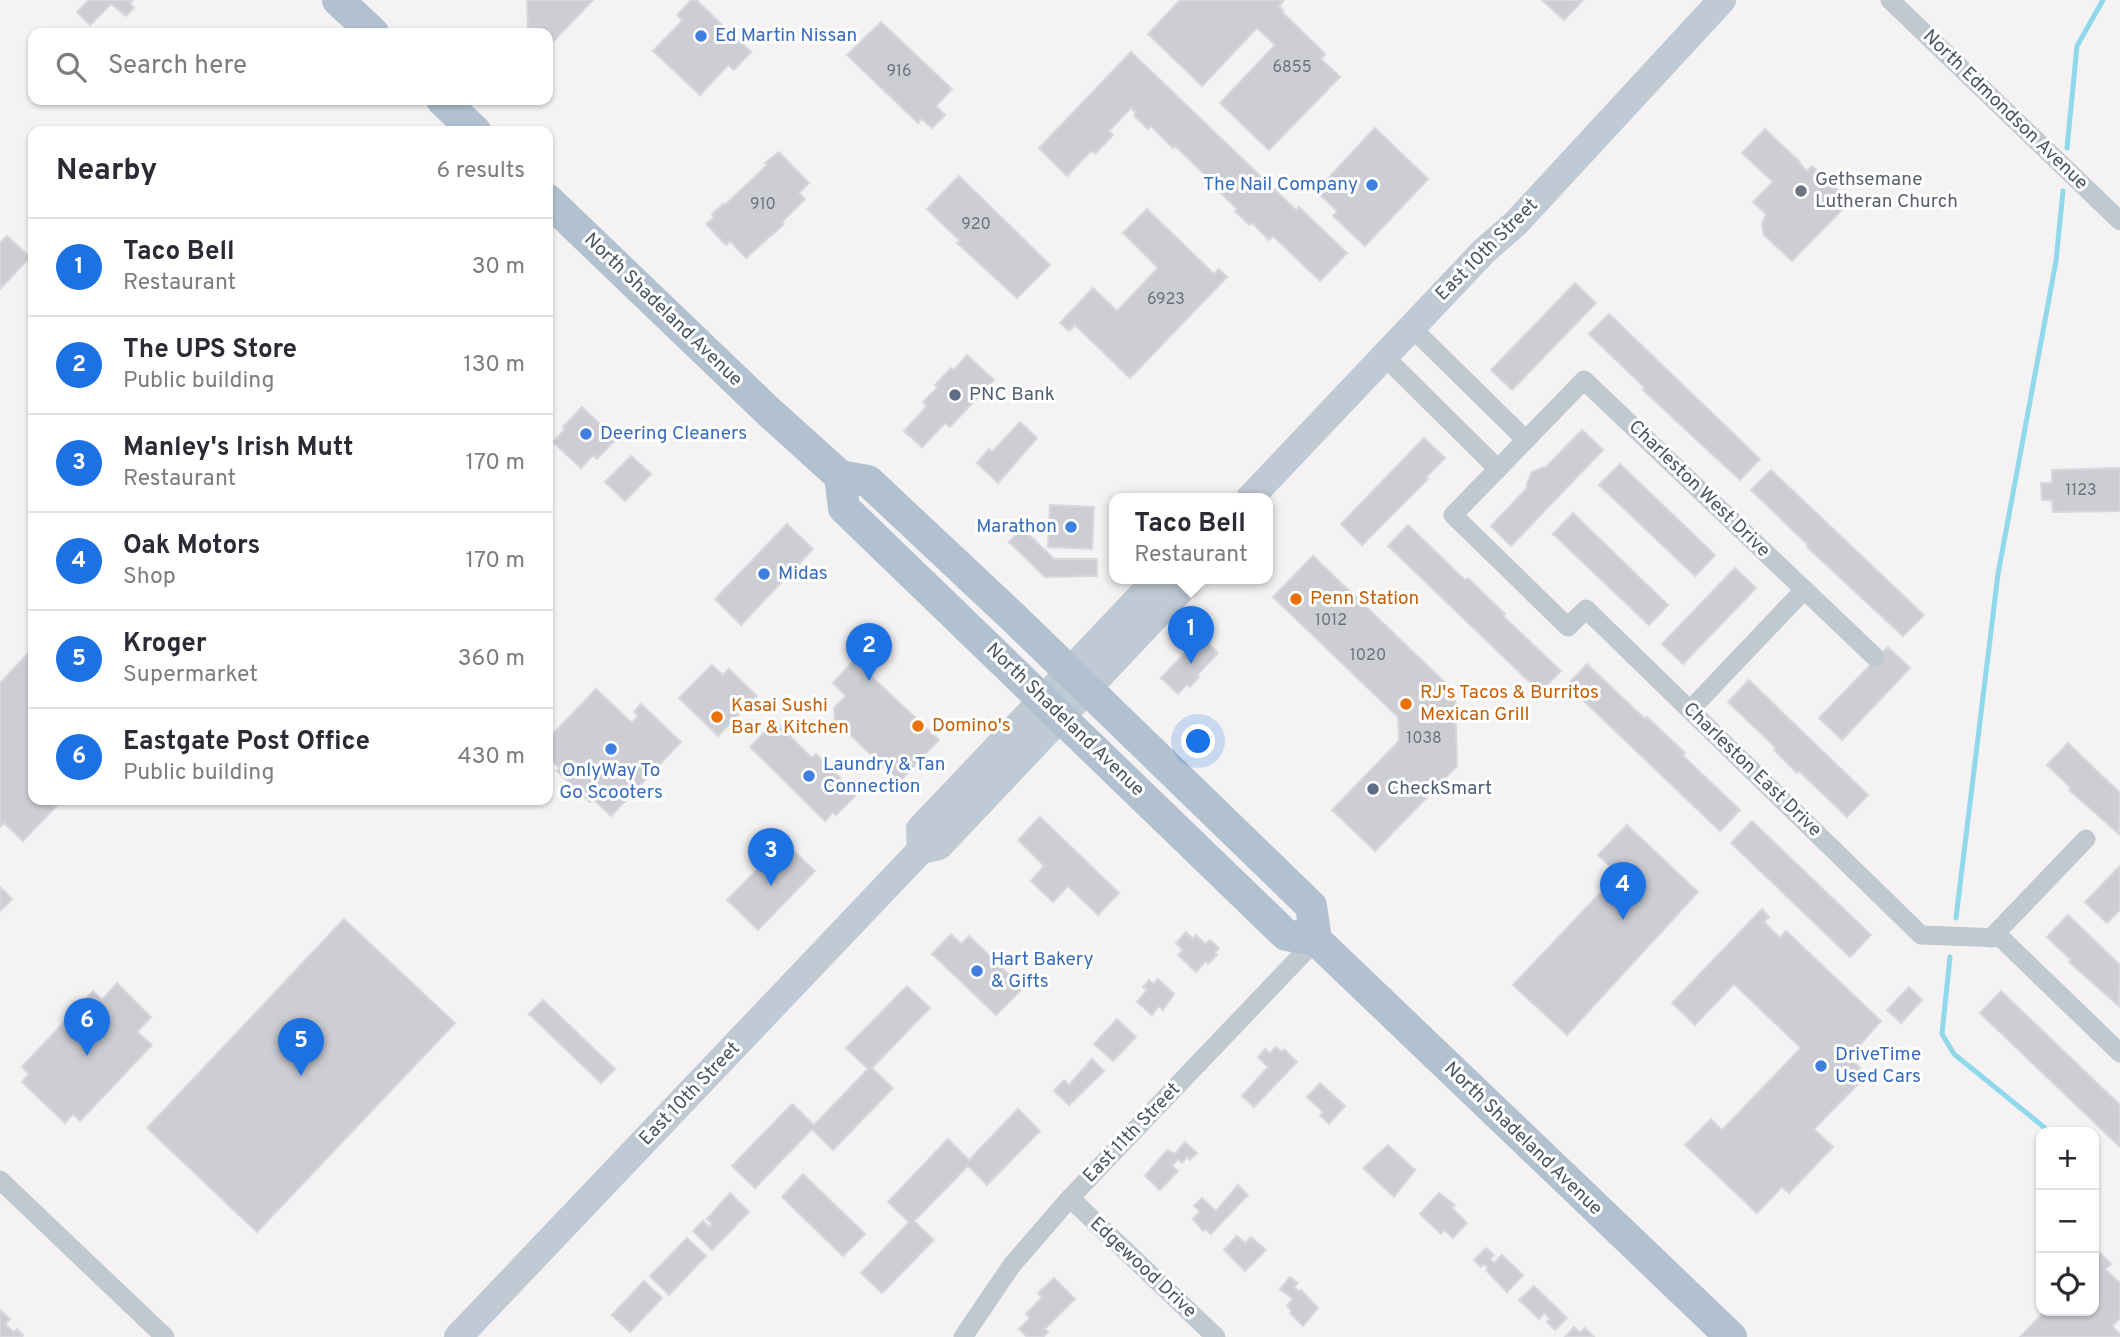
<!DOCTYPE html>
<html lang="en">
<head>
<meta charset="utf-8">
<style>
  body { margin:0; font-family:Overpass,sans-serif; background:#f7f7f7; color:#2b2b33 }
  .controls { position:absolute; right:21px; bottom:21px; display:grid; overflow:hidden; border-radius:14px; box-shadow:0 2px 5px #0004 }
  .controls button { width:63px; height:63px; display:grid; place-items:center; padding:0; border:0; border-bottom:2px solid #e1e1e2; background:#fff; color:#2b2b33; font:35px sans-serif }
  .you { position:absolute; left:1199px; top:742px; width:24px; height:24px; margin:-18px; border:5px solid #fff; border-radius:50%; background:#1a73e8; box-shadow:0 0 0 10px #1a73e833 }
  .badge { display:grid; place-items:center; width:46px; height:46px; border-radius:50%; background:#1d72e3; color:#fff; font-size:23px; font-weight:700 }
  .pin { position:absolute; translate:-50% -58px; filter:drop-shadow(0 2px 4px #0008) }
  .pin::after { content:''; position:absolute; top:37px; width:24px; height:21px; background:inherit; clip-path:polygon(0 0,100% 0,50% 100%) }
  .popup { position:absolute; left:1109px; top:493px; width:164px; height:91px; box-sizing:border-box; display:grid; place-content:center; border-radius:14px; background:#fff; filter:drop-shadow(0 2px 5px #0005); font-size:23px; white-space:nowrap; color:#7c7c81 }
  .popup b { font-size:26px; color:#2b2b33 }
  .popup::after { content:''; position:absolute; left:50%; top:100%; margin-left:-14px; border:14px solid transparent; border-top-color:#fff }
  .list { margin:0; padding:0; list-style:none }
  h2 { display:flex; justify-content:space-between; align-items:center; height:91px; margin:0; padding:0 28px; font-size:30px }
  h2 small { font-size:23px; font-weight:400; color:#7c7c81 }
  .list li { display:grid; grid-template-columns:46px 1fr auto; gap:21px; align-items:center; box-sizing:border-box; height:98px; padding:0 28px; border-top:2px solid #e1e1e2 }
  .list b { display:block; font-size:26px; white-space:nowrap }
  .list p { margin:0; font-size:23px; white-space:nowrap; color:#7c7c81 }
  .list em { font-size:23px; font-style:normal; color:#7c7c81 }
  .icon { flex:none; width:38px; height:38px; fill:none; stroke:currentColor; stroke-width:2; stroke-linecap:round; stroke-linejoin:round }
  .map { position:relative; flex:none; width:2120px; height:1337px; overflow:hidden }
  .search { position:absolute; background:#fff; box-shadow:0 2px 5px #0004; left:28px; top:28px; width:525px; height:77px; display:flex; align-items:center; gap:18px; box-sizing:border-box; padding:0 24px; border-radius:14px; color:#7c7c81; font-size:26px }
  .panel { position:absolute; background:#fff; box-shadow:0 2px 5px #0004; left:28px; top:126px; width:525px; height:679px; border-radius:14px }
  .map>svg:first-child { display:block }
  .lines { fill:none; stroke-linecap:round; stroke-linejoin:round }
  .stream { stroke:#90d8eb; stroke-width:5 }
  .building { fill:#ccced4; stroke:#d6d8dd; stroke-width:2 }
  .street { stroke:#c0c9d0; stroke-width:19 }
  .secondary { stroke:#c0cad5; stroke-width:28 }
  .primary { stroke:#b2c1cf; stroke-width:32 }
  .shop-dot { fill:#3f7fe0; stroke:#fff; stroke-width:2.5 }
  .worship-dot { fill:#6b7280; stroke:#fff; stroke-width:2.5 }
  .service-dot { fill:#5c6f8a; stroke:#fff; stroke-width:2.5 }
  .food-dot { fill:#e8710a; stroke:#fff; stroke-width:2.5 }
  .labels { text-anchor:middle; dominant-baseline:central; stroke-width:6; stroke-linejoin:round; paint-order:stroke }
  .number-label { font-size:16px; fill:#6a737c }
  .shop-label { font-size:19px; fill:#366cbe; stroke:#fff; text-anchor:start }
  .street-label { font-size:19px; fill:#49555f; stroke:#fff }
  .worship-label { font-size:19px; fill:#5b616d; stroke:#fff; text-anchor:start }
  .service-label { font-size:19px; fill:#4e5e75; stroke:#fff; text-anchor:start }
  .food-label { font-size:19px; fill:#c56008; stroke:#fff; text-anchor:start }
</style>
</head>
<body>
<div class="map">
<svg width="2120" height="1337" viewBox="0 0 2120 1337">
  <rect width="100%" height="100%" fill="#f4f2f2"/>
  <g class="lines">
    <g class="stream">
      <path d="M 2067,148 L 2077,46 L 2103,0"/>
      <path d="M 1956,918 L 1998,574 L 2056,261 L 2063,191"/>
      <path d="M 1950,957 L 1942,1034 L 1954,1054 L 2045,1128 L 2046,1132"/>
    </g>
  </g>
  <g class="building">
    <path d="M 89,0 L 133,0 L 130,3 L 134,8 L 126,16 L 111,4 L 90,25 L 77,12 Z"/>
    <path d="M 527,0 L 593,0 L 548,47 L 548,33 L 528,33 Z"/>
    <path d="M 691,0 L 696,0 L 751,52 L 734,70 L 728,65 L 700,95 L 653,51 L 682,21 L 677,15 Z"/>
    <path d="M 1180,0 L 1284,0 L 1279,6 L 1283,10 L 1282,12 L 1318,47 L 1325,54 L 1321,59 L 1340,77 L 1269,150 L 1220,103 L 1275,45 L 1257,28 L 1202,86 L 1148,34 Z"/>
    <path d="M 1542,0 L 1583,0 L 1564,20 Z"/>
    <path d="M 881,22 L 952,89 L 936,106 L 945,115 L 932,128 L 922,119 L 918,123 L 847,55 Z"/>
    <path d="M 1131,52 L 1296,210 L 1299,207 L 1347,253 L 1320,281 L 1273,236 L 1269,240 L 1252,223 L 1249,225 L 1235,211 L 1237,209 L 1221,193 L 1222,191 L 1175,146 L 1173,148 L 1151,126 L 1148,129 L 1134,116 L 1136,113 L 1131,108 L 1109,131 L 1113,135 L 1095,154 L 1091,151 L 1067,176 L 1039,148 Z"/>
    <path d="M 1375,128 L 1428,179 L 1365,246 L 1333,216 L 1337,211 L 1316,191 Z"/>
    <path d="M 1765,129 L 1800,162 L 1799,163 L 1807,171 L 1812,166 L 1848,200 L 1842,206 L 1844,208 L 1792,261 L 1764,235 L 1762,224 L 1766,214 L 1753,202 L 1773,182 L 1742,153 Z"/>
    <path d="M 779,152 L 809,183 L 799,193 L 805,199 L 782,222 L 784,224 L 746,258 L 730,241 L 726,245 L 706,224 L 714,217 L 712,214 L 723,204 L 725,205 L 767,165 L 765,163 Z"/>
    <path d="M 959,176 L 1050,265 L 1017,298 L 957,243 L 960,241 L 927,209 Z"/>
    <path d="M 1147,209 L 1214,274 L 1219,269 L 1227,277 L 1130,378 L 1075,325 L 1069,331 L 1060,323 L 1093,288 L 1117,311 L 1158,268 L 1123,233 Z"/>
    <path d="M 7,236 L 30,257 L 0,289 L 0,243 Z"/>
    <path d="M 1575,283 L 1596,303 L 1512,390 L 1491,370 Z"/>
    <path d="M 1609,314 L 1760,459 L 1740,480 L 1643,390 L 1645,388 L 1589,334 Z"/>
    <path d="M 967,355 L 994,380 L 950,427 L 945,423 L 922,447 L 904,431 L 927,406 L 923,402 L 938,387 L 935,385 L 951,368 L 954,370 Z"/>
    <path d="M 582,407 L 616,439 L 597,459 L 593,455 L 581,468 L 553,442 L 565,429 L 563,427 Z"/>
    <path d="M 1020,422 L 1037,438 L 998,483 L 977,463 L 989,449 L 992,452 Z"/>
    <path d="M 1582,430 L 1603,450 L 1511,546 L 1491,526 L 1527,488 L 1526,486 L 1532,472 L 1544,467 L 1545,468 Z"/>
    <path d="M 1424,438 L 1445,458 L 1426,477 L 1428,479 L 1362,545 L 1341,524 Z"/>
    <path d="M 631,456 L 651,474 L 625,501 L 605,482 Z"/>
    <path d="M 1620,464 L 1715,555 L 1695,576 L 1599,485 Z"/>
    <path d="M 2120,468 L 2120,511 L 2053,512 L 2052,500 L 2042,500 L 2041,483 L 2052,483 L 2052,470 Z"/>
    <path d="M 1771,470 L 1924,615 L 1903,636 L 1807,547 L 1808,545 L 1751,490 Z"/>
    <path d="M 1050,505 L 1094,507 L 1092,549 L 1048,547 Z"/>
    <path d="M 1573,513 L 1668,605 L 1649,625 L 1553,534 Z"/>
    <path d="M 787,524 L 813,549 L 741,625 L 715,599 Z"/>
    <path d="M 1408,525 L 1465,580 L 1468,578 L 1505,614 L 1503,616 L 1561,671 L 1540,692 L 1388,546 Z"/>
    <path d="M 1022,528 L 1054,559 L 1097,559 L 1097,576 L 1045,577 L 1009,542 Z"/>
    <path d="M 1313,556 L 1455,692 L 1457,766 L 1375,851 L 1332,810 L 1399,741 L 1398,717 L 1273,597 Z"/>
    <path d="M 1735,568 L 1756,588 L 1683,664 L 1662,644 Z"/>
    <path d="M 1201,636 L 1218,653 L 1197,675 L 1199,677 L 1190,687 L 1187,684 L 1178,694 L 1161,678 Z"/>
    <path d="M 1888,647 L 1910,668 L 1842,740 L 1819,718 Z"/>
    <path d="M 33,648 L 33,800 L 62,800 L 23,841 L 4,823 L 0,827 L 0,683 Z"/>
    <path d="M 854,660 L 939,740 L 899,782 L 835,720 L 834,708 L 846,696 L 833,683 Z"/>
    <path d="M 1587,664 L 1645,719 L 1647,717 L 1685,753 L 1683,756 L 1740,810 L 1720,831 L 1567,685 Z"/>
    <path d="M 712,665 L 723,675 L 729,669 L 757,696 L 718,736 L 679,698 Z"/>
    <path d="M 1749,680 L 1868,795 L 1847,817 L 1799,771 L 1797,773 L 1774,750 L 1776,748 L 1728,702 Z"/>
    <path d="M 596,689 L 632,723 L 638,716 L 634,712 L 641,704 L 681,742 L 611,816 L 593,799 L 590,802 L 557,771 L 560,768 L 548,757 L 548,739 Z"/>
    <path d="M 775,721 L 812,758 L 816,754 L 857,794 L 836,815 L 833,812 L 825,821 L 750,747 Z"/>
    <path d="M 2068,743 L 2120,793 L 2119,834 L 2069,790 L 2071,788 L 2047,765 Z"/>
    <path d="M 1040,817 L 1119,893 L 1098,915 L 1068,886 L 1053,902 L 1031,881 L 1044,866 L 1018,840 Z"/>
    <path d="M 1752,821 L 1871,935 L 1850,957 L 1731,843 Z"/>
    <path d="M 1627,825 L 1698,892 L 1567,1035 L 1513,985 L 1618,874 L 1598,855 Z"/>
    <path d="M 784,842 L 815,871 L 758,930 L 727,900 Z"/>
    <path d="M 2120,866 L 2120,910 L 2107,923 L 2085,902 Z"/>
    <path d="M 0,887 L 12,899 L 0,911 Z"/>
    <path d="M 1762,909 L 1769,917 L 1764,922 L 1780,938 L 1786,931 L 1881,1021 L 1849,1057 L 1867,1075 L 1814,1129 L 1833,1147 L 1789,1193 L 1782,1187 L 1757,1213 L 1685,1145 L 1711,1119 L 1722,1130 L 1801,1048 L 1734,984 L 1695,1025 L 1672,1003 Z"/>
    <path d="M 2068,915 L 2120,965 L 2119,1006 L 2069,962 L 2071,960 L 2047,937 Z"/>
    <path d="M 344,919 L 455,1023 L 257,1232 L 147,1128 Z"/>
    <path d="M 1186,932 L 1193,939 L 1196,935 L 1205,944 L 1210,940 L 1219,948 L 1215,953 L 1217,955 L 1208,964 L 1206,961 L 1196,972 L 1178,955 L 1183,950 L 1176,943 Z"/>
    <path d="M 951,934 L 961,944 L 969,936 L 1023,988 L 996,1015 L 932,954 Z"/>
    <path d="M 1158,979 L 1174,994 L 1163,1010 L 1159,1006 L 1152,1015 L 1137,1002 L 1147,990 L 1143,987 L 1149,980 L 1153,984 Z"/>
    <path d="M 117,983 L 151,1017 L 137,1032 L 152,1045 L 80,1121 L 73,1114 L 65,1123 L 22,1082 L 29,1074 L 22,1067 L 93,991 L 102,1000 Z"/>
    <path d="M 907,986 L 930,1008 L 872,1068 L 893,1088 L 833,1150 L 812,1129 L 755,1188 L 732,1166 L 792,1104 L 814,1125 L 868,1069 L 846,1048 Z"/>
    <path d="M 1909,987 L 1922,1000 L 1901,1023 L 1887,1010 Z"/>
    <path d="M 2001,991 L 2120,1105 L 2120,1147 L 1980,1013 Z"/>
    <path d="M 543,1000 L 615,1069 L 601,1083 L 529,1014 Z"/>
    <path d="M 1117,1019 L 1136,1037 L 1113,1061 L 1094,1044 Z"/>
    <path d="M 1276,1047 L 1282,1052 L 1284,1049 L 1297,1062 L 1254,1107 L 1242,1096 L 1268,1067 L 1258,1057 L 1265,1049 L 1270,1053 Z"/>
    <path d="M 1092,1059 L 1104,1071 L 1069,1105 L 1054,1091 L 1064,1080 L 1069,1085 Z"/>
    <path d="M 1320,1083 L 1345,1106 L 1329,1124 L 1320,1115 L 1323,1112 L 1307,1097 Z"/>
    <path d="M 1018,1109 L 1040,1131 L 987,1185 L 968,1166 L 914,1221 L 934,1240 L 882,1293 L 861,1273 L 909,1222 L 888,1202 L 948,1139 L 969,1160 Z"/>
    <path d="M 1185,1142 L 1197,1153 L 1190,1160 L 1187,1157 L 1182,1163 L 1178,1159 L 1172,1166 L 1178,1171 L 1160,1190 L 1145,1176 L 1167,1150 L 1175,1154 Z"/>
    <path d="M 1388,1145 L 1415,1170 L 1394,1197 L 1363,1168 Z"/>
    <path d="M 803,1174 L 865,1234 L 843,1256 L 782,1197 Z"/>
    <path d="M 1238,1185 L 1248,1195 L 1211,1234 L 1205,1229 L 1203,1231 L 1193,1219 L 1200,1211 L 1194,1206 L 1202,1198 L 1216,1211 Z"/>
    <path d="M 730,1193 L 749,1212 L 712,1250 L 693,1231 L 703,1221 L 709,1227 L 712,1224 L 707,1219 Z"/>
    <path d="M 1439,1193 L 1455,1205 L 1452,1208 L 1467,1223 L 1453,1238 L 1444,1230 L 1441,1234 L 1420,1214 Z"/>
    <path d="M 1237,1236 L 1245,1243 L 1251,1237 L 1266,1250 L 1245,1271 L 1224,1250 Z"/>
    <path d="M 687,1238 L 706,1256 L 669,1295 L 650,1276 Z"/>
    <path d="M 1486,1248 L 1494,1255 L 1490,1259 L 1494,1263 L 1502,1255 L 1523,1275 L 1507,1292 L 1486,1270 L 1488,1268 L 1484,1264 L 1481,1267 L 1474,1260 Z"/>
    <path d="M 2100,1253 L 2111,1264 L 2105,1269 L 2120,1283 L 2120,1318 L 2112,1326 L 2120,1334 L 2120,1337 L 2020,1337 L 2045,1311 L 2094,1311 L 2094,1259 Z"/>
    <path d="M 1290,1277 L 1298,1283 L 1294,1287 L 1299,1291 L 1301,1290 L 1318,1308 L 1303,1326 L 1290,1313 L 1292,1311 L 1287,1306 L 1293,1299 L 1280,1289 Z"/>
    <path d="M 1054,1278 L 1075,1299 L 1045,1329 L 1048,1332 L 1043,1337 L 1027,1337 L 1019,1329 L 1030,1318 L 1026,1314 L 1042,1297 L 1038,1293 Z"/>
    <path d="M 644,1281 L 662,1298 L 630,1332 L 612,1315 Z"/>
    <path d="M 1534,1286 L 1567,1318 L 1555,1330 L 1547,1322 L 1550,1319 L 1545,1313 L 1539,1319 L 1519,1300 Z"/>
    <path d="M 0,1310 L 10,1319 L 5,1324 L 14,1332 L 17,1329 L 23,1335 L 22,1337 L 0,1337 Z"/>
    <path d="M 1574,1327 L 1580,1333 L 1585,1328 L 1594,1337 L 1565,1337 Z"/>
  </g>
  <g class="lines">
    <g class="street">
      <path d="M 1890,0 L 2120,221"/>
      <path d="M 1411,327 L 1526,440"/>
      <path d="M 1384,356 L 1498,469"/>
      <path d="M 1875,657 L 1584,380 L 1453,515 L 1568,627 L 1586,609 L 1921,935 L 2001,938 L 2120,1053"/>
      <path d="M 1690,710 L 1804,590"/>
      <path d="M 1991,938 L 2086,839"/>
      <path d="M 0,1180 L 165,1337"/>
      <path d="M 1070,1198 L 1216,1337"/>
      <path d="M 963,1337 L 1012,1265 L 1070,1198 L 1316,940"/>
    </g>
    <g class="secondary">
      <path d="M 1250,498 L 1484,251 L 1516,223 L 1722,0"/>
      <path d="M 921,850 L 920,829 L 1158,578"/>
      <path d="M 458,1337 L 921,850 L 939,846 L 1192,578"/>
    </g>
    <g class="primary">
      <path d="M 338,0 L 373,33"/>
      <path d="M 442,100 L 475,131"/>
      <path d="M 548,200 L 769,412 L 840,476 L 868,481 L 1015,619 L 1311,906 L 1316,940"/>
      <path d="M 840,476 L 844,508 L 1286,935 L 1316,940 L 1731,1337"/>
    </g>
  </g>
  <g class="shop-dot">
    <circle cx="701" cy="36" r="7"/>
    <circle cx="1372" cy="185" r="7"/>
    <circle cx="586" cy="434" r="7"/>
    <circle cx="1071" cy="527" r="7"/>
    <circle cx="764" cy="574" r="7"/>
    <circle cx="611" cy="749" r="7"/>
    <circle cx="809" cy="776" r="7"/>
    <circle cx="977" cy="971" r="7"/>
    <circle cx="1821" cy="1066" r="7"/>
  </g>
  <circle class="worship-dot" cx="1801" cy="191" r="7"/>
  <g class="service-dot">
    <circle cx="955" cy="395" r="7"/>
    <circle cx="1373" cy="789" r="7"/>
  </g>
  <g class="food-dot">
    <circle cx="1296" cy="599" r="7"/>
    <circle cx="1406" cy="704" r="7"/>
    <circle cx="717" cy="717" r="7"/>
    <circle cx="918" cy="726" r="7"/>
  </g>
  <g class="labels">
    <g class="number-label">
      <text x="1292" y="68">6855</text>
      <text x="899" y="72">916</text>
      <text x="763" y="205">910</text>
      <text x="976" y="225">920</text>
      <text x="1166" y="300">6923</text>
      <text x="2081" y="491">1123</text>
      <text x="1331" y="621">1012</text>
      <text x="1368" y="656">1020</text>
      <text x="1424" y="739">1038</text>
    </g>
    <g class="shop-label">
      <text x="715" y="36">Ed Martin Nissan</text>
      <text x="1358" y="185" text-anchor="end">The Nail Company</text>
      <text x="600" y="434">Deering Cleaners</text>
      <text x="1057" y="527" text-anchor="end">Marathon</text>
      <text x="778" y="574">Midas</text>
      <text x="823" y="765">Laundry &amp; Tan<tspan x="823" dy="22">Connection</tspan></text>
      <text x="611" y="771" text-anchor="middle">OnlyWay To<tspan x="611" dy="22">Go Scooters</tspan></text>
      <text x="991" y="960">Hart Bakery<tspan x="991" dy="22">&amp; Gifts</tspan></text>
      <text x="1835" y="1055">DriveTime<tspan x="1835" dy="22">Used Cars</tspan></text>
    </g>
    <g class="street-label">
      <text transform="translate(2005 110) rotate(44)">North Edmondson Avenue</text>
      <text transform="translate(1487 250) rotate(-45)">East 10th Street</text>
      <text transform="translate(663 310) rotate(44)">North Shadeland Avenue</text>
      <text transform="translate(1699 489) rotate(44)">Charleston West Drive</text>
      <text transform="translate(1065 720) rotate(44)">North Shadeland Avenue</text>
      <text transform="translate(1752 770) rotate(44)">Charleston East Drive</text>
      <text transform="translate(690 1094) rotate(-46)">East 10th Street</text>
      <text transform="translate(1132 1133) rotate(-46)">East 11th Street</text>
      <text transform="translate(1523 1139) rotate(44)">North Shadeland Avenue</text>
      <text transform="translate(1143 1268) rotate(43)">Edgewood Drive</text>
    </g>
    <g class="worship-label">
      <text x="1815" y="180">Gethsemane<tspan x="1815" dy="22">Lutheran Church</tspan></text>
    </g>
    <g class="service-label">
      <text x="969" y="395">PNC Bank</text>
      <text x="1387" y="789">CheckSmart</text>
    </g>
    <g class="food-label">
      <text x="1310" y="599">Penn Station</text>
      <text x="1420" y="693">RJ's Tacos &amp; Burritos<tspan x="1420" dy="22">Mexican Grill</tspan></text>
      <text x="731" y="706">Kasai Sushi<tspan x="731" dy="22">Bar &amp; Kitchen</tspan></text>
      <text x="932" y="726">Domino's</text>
    </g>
  </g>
</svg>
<div class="controls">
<button>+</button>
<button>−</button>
<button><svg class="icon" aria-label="locate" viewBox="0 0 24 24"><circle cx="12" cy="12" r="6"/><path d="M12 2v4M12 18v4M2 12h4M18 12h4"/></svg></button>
</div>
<div class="you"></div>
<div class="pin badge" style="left:1191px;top:664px">1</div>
<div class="popup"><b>Taco Bell</b>Restaurant</div>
<div class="pin badge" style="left:869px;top:681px">2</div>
<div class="pin badge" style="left:771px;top:886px">3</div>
<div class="pin badge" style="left:1623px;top:920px">4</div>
<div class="pin badge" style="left:301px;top:1076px">5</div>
<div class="pin badge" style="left:87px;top:1056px">6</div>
<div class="search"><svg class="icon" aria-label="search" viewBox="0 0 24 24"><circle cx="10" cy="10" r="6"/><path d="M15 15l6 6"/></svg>Search here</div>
<section class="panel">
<h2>Nearby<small>6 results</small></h2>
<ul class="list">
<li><span class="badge">1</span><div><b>Taco Bell</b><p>Restaurant</p></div><em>30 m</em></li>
<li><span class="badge">2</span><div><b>The UPS Store</b><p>Public building</p></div><em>130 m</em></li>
<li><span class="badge">3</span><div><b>Manley's Irish Mutt</b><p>Restaurant</p></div><em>170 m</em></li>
<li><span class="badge">4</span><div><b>Oak Motors</b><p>Shop</p></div><em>170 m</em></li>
<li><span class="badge">5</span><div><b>Kroger</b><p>Supermarket</p></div><em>360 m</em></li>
<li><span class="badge">6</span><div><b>Eastgate Post Office</b><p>Public building</p></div><em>430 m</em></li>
</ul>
</section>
</div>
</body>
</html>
